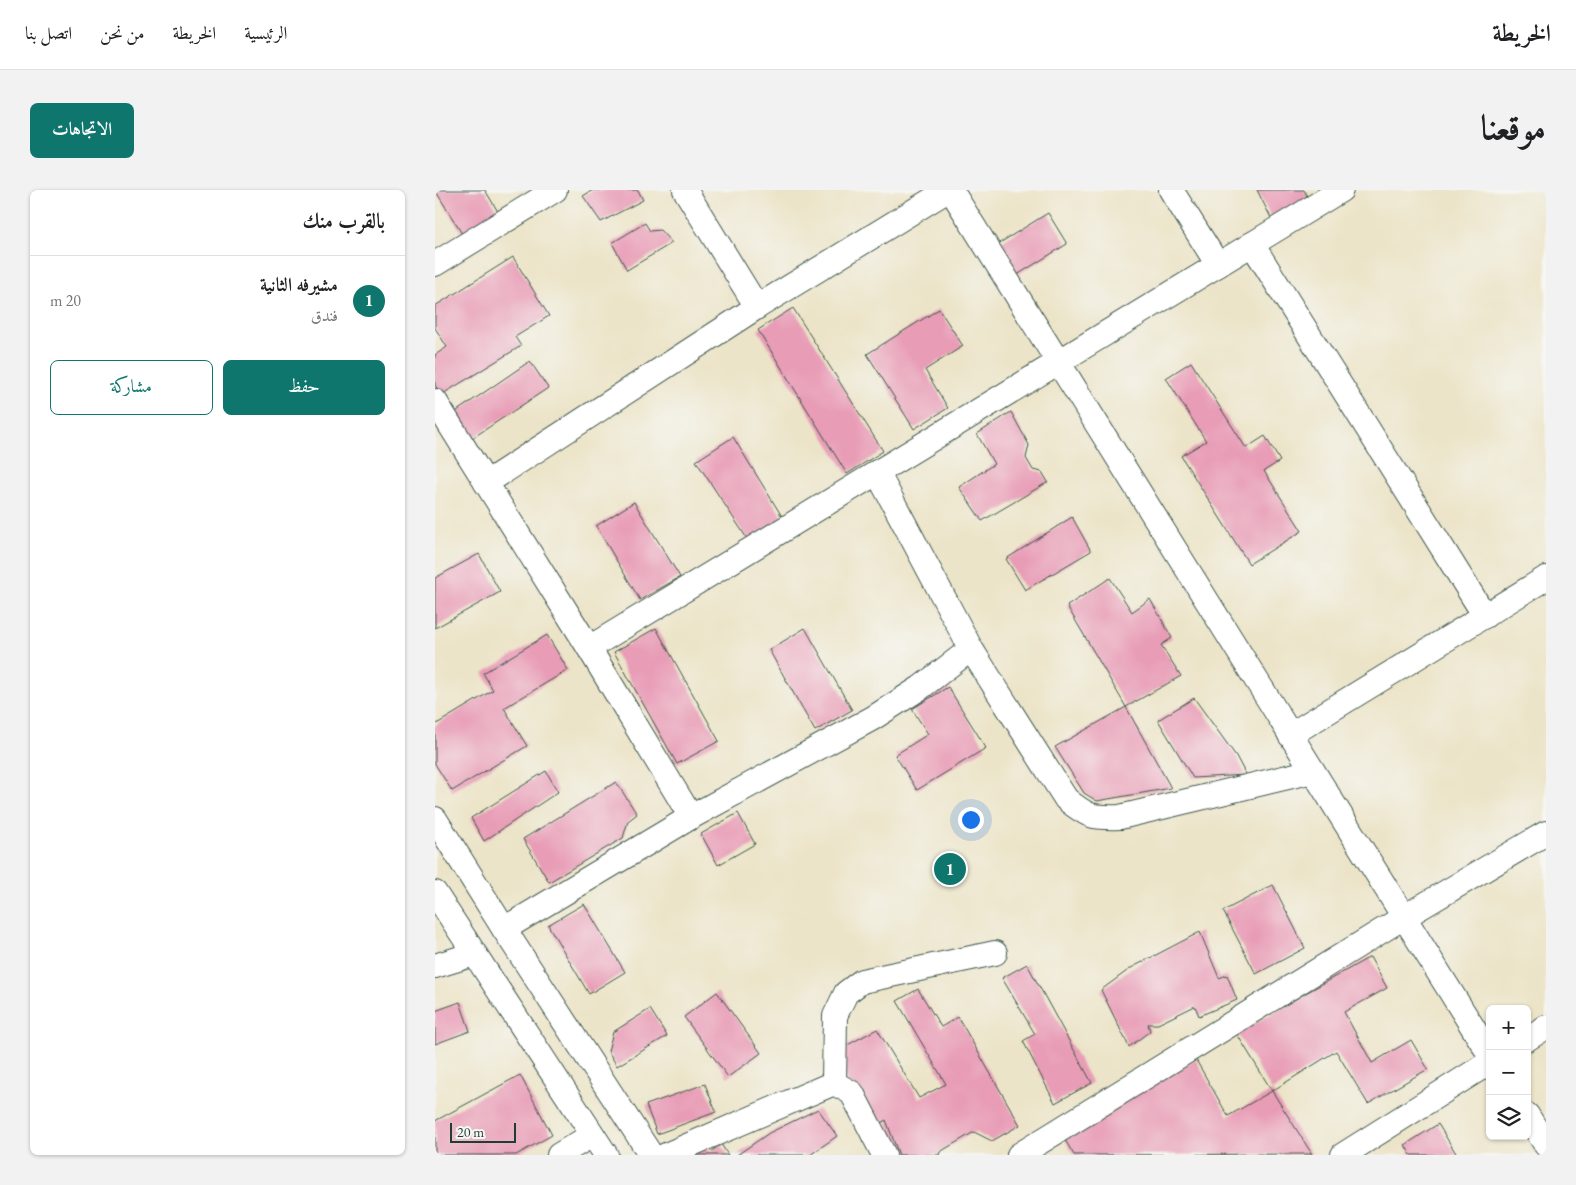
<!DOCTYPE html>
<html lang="ar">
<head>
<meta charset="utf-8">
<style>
  body { margin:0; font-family:"EB Garamond",Amiri,serif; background:#f2f2f2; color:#202124; direction:rtl }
  .controls { position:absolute; right:15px; bottom:15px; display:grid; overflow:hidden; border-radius:8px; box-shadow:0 1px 4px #0004 }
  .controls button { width:45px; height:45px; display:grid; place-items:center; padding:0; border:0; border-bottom:1px solid #e0e0e0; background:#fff; color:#202124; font:25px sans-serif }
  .scale { position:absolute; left:15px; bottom:12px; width:66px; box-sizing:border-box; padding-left:5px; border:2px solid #1f3d34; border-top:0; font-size:14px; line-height:18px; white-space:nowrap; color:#1f3d34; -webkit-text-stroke:4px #f6f6f2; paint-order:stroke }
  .you { position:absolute; left:535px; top:629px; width:18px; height:18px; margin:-12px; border:4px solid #fff; border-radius:50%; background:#1a73e8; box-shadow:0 0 0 8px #1a73e833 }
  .badge { display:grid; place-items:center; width:32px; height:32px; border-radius:50%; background:#0f766e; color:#fff; font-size:16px; font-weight:700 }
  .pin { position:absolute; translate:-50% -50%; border:2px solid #fff; box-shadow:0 1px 5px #0006 }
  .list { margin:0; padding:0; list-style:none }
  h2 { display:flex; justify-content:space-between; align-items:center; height:65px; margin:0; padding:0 20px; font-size:21px }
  h2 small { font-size:16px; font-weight:400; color:#757577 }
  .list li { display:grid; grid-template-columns:32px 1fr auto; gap:15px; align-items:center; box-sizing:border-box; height:90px; padding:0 20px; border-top:1px solid #e0e0e0 }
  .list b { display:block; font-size:19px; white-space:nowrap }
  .list p { margin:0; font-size:16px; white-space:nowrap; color:#757577 }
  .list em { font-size:16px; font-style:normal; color:#757577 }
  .actions { display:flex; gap:10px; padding:15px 20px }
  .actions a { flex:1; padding:11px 0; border:1px solid #0f766e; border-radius:8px; text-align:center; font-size:18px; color:#0f766e }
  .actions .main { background:#0f766e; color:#fff }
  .icon { flex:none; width:28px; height:28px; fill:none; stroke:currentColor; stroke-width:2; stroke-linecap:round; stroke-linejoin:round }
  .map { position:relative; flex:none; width:1111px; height:965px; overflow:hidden; direction:ltr; border-radius:8px }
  header { display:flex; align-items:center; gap:30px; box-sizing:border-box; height:70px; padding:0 25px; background:#fff; border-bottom:1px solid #e0e0e0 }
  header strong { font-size:24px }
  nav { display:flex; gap:28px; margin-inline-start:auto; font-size:18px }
  .intro { display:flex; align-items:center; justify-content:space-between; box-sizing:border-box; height:120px; padding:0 30px }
  h1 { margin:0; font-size:35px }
  .button { padding:12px 22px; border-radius:8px; background:#0f766e; color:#fff; font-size:18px; font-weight:700 }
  main { display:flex; gap:30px; padding:0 30px }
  aside { flex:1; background:#fff; border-radius:8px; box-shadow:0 1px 4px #0004 }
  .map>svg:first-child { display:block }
  .building { fill:#e89cb6 }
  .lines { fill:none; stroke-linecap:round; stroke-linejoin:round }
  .minor-casing { stroke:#3e564a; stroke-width:26 }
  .minor { stroke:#fff; stroke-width:24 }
</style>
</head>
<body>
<header>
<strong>الخريطة</strong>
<nav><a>الرئيسية</a><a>الخريطة</a><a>من نحن</a><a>اتصل بنا</a></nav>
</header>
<div class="intro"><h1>موقعنا</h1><a class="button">الاتجاهات</a></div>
<main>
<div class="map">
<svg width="1111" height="965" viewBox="0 0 1111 965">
  <rect width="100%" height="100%" fill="#f6f6f2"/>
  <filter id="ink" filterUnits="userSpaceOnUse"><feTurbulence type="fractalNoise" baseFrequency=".02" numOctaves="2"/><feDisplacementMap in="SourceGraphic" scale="10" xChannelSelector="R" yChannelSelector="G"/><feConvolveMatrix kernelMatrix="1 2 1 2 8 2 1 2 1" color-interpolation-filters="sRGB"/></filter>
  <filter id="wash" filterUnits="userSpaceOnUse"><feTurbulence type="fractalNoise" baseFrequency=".0096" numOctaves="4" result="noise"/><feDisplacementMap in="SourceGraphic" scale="20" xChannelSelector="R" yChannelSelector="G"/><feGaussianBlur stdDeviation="1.12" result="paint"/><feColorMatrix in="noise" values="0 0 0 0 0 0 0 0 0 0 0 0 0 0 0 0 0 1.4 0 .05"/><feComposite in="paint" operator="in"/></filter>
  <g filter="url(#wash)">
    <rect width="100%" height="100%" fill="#ece4c8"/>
    <g id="blocks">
      <g class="building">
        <path d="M 0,0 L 50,0 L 65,25 L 29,47 Z"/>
        <path d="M 158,0 L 203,0 L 208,10 L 166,32 L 148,6 Z"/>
        <path d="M 822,0 L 869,0 L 878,19 L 841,38 Z"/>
        <path d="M 613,23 L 632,54 L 574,90 L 555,59 Z"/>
        <path d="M 210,33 L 215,41 L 225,40 L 237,53 L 192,80 L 177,53 Z"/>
        <path d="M 78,67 L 114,126 L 80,147 L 86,156 L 6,205 L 0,195 L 0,165 L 12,157 L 0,138 L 0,116 Z"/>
        <path d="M 358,118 L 448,261 L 412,284 L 323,140 Z"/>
        <path d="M 504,119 L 528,156 L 490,180 L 513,218 L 479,239 L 432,164 Z"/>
        <path d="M 95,171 L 113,198 L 36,249 L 19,223 Z"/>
        <path d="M 756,172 L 811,258 L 830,246 L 845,271 L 829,281 L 867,341 L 814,374 L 746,266 L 771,251 L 731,188 Z"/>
        <path d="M 576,222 L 594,255 L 591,268 L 598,280 L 607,282 L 613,292 L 547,331 L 524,297 L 559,274 L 542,244 Z"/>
        <path d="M 298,247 L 348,328 L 313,350 L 261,271 Z"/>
        <path d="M 199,312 L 245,387 L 205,410 L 161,336 Z"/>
        <path d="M 637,327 L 656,361 L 590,400 L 571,369 Z"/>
        <path d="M 44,364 L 65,402 L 0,438 L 0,388 Z"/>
        <path d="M 675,388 L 697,422 L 715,409 L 737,448 L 726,455 L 746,486 L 691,517 L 632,416 Z"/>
        <path d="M 221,438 L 284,551 L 242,574 L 179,462 Z"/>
        <path d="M 370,438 L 417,520 L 380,541 L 334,460 Z"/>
        <path d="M 112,445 L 133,480 L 69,518 L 92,556 L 17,601 L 0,574 L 0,535 L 58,500 L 48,483 Z"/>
        <path d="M 513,497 L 551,558 L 482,600 L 460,565 L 493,544 L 477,519 Z"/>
        <path d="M 759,508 L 801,566 L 811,585 L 758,588 L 723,530 Z"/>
        <path d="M 691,517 L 736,598 L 662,611 L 649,603 L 620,557 Z"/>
        <path d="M 111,581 L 123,602 L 49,651 L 36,628 Z"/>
        <path d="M 181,592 L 202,624 L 193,631 L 188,648 L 114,692 L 88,649 Z"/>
        <path d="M 303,623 L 320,654 L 283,675 L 266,644 Z"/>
        <path d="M 838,695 L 870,758 L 821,784 L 788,721 Z"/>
        <path d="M 149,714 L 190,782 L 154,804 L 113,735 Z"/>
        <path d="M 765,742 L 784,788 L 792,785 L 802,810 L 764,826 L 760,816 L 723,834 L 713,834 L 715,841 L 694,857 L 666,800 L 696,778 Z"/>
        <path d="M 935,767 L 952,798 L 909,822 L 937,873 L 976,850 L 993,879 L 933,914 L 901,861 L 837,901 L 802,844 L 869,804 Z"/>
        <path d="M 592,774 L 657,893 L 620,913 L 588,851 L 600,844 L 567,788 Z"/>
        <path d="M 483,799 L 506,837 L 523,827 L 585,935 L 557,951 L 539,942 L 505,962 L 504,965 L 464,965 L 451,930 L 442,935 L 401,873 L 407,858 L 442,839 L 484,908 L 511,894 L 462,811 Z"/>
        <path d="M 282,802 L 326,863 L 293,887 L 249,827 Z"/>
        <path d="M 25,812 L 35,841 L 0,854 L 0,821 Z"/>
        <path d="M 215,819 L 232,846 L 182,876 L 173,861 L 178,842 Z"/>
        <path d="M 761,870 L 793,926 L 837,901 L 877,964 L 639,965 L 630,950 L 671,920 Z"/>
        <path d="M 85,885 L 117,945 L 81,965 L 0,965 L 0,931 Z"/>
        <path d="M 270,894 L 281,922 L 222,944 L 211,915 Z"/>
        <path d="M 383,919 L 402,946 L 375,965 L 302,965 L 334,943 Z"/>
        <path d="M 1003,934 L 1022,965 L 976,965 L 970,955 Z"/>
        <path d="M 269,953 L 276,962 L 286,954 L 293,965 L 254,965 Z"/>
      </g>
    </g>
  </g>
  <g filter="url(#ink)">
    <use href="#blocks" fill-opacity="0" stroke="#3e564a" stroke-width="1"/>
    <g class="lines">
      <g class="minor-casing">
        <g id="minor">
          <path d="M 250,0 L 322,117"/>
          <path d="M 516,0 L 1055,865"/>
          <path d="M 736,0 L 783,75"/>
          <path d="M 817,54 L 1050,426"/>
          <path d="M 0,74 L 120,0"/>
          <path d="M 0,211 L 154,458 L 256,627"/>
          <path d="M 442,282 L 536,459 L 631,609 C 653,627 657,628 685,627 L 878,581"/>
          <path d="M 51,293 L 322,117 L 513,0"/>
          <path d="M 154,458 L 906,0"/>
          <path d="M 855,545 L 1111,388"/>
          <path d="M 0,629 L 69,739 L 216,965"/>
          <path d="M 0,703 L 171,965"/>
          <path d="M 69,739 L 256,627 L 438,528 L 485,498 L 536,459"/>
          <path d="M 0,776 L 39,764"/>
          <path d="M 1092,849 L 1111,837"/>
          <path d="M 399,893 L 400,826 L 411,803 L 427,791 L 560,763"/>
          <path d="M 1092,925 L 1111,955"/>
          <path d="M 124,965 L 157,945"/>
          <path d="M 231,965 L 399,893 L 417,903 L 449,965"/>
          <path d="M 584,965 L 969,727 L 1111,643"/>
          <path d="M 908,965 L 1055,872"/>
        </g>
      </g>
      <use href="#minor" class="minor"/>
    </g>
  </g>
</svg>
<div class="controls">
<button>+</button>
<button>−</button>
<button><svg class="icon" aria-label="layers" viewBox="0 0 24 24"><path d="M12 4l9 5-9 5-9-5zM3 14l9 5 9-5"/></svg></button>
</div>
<div class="scale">20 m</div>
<div class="you"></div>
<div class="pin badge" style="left:515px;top:679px">1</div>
</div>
<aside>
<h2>بالقرب منك<small></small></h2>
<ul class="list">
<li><span class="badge">1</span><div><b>مشيرفه الثانية</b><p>فندق</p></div><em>20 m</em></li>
</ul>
<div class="actions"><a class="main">حفظ</a><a>مشاركة</a></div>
</aside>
</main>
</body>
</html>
